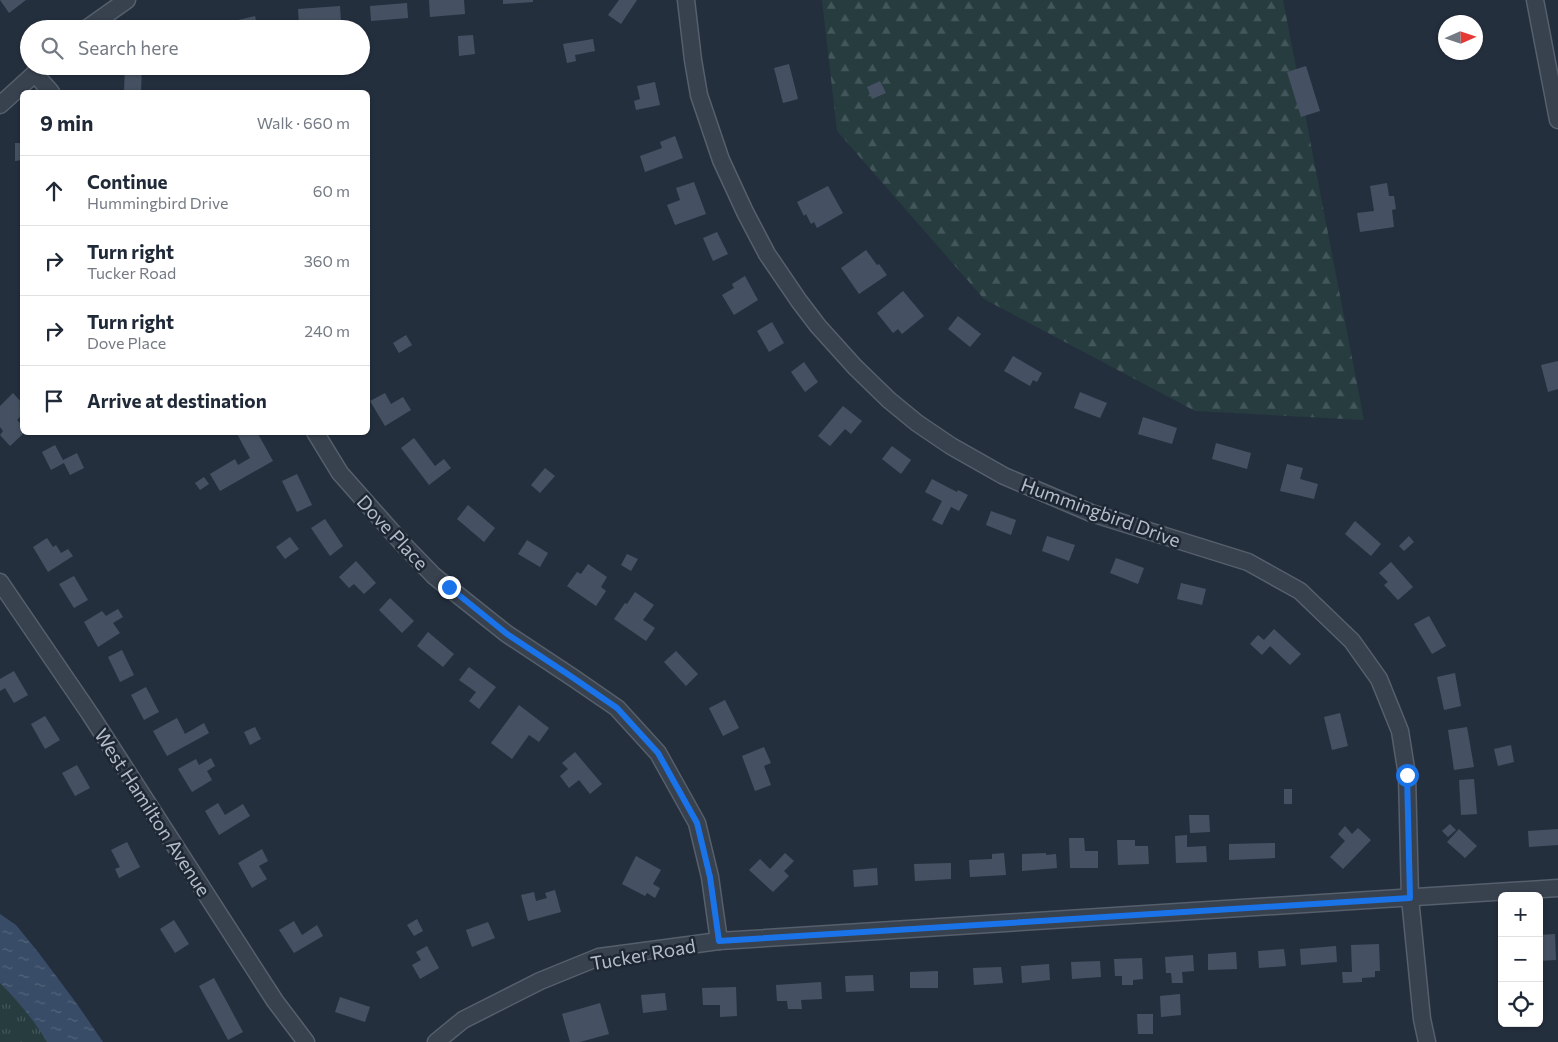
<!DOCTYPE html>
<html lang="en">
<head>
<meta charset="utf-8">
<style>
  body { margin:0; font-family:Commissioner,sans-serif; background:#f6f6f7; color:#1f2937 }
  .controls { position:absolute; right:15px; bottom:15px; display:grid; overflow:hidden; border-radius:8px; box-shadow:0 1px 4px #0004 }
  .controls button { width:45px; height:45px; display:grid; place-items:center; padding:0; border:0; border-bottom:1px solid #e0e1e3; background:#fff; color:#1f2937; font:25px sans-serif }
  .compass { position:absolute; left:1438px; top:15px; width:45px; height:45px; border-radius:50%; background:#fff; box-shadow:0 1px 4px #0004; rotate:87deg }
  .stop { position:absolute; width:15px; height:15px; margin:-11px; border:4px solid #1a73e8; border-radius:50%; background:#fff }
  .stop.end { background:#1a73e8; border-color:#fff; box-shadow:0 1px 5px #0008 }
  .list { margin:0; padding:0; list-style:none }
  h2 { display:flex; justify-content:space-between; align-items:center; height:65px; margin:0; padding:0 20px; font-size:21px }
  h2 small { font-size:16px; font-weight:400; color:#747a83 }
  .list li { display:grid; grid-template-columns:32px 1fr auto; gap:15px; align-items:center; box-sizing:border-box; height:70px; padding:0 20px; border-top:1px solid #e0e1e3 }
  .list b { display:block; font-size:19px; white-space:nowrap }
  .list p { margin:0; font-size:16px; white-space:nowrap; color:#747a83 }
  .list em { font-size:16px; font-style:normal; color:#747a83 }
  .icon { flex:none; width:28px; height:28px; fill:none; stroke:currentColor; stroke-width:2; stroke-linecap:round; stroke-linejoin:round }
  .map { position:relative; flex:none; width:1558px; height:1042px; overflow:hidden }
  .search { position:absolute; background:#fff; box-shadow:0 1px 4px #0004; left:20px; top:20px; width:350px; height:55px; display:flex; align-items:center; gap:12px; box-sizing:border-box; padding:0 18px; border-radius:28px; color:#747a83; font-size:19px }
  .panel { position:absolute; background:#fff; box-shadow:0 1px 4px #0004; left:20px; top:90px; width:350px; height:345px; border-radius:8px }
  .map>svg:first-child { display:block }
  .grass { fill:url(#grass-tufts) }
  .forest { fill:url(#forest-firs) }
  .water { fill:url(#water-ripples) }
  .building { fill:#455162 }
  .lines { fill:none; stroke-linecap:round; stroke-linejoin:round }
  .minor-casing { stroke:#565f6c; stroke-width:19 }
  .minor { stroke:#38414e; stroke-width:16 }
  .route { stroke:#1a73e8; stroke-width:6 }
  .labels { text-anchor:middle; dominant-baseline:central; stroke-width:5; stroke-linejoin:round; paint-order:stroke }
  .street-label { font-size:19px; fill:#b4bcc9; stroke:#1d2633 }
</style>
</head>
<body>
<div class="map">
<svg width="1558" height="1042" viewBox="0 0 1558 1042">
  <defs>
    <pattern id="grass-tufts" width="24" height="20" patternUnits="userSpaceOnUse" patternTransform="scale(1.25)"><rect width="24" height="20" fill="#263c3f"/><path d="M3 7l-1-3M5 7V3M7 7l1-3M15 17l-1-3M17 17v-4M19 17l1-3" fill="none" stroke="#435659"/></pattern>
    <pattern id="forest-firs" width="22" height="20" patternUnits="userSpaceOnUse" patternTransform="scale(1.25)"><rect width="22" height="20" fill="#263c3f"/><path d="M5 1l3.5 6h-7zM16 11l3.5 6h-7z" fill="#435659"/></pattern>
    <pattern id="water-ripples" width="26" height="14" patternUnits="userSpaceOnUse" patternTransform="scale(1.25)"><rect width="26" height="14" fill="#394c67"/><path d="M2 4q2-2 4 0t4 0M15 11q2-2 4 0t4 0" fill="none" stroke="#53647b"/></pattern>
  </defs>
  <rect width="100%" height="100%" fill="#242f3e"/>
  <path class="grass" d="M 0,973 L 54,1042 L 0,1042 Z"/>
  <path class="forest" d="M 822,0 L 1283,0 L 1364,420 L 1195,411 L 984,299 L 837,131 Z"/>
  <path class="water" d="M 0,914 L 16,925 L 38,952 L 77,1004 L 103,1042 L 47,1042 C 35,1021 17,1000 0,983 Z"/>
  <g class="building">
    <path d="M 0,0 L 26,0 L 9,13 Z"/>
    <path d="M 429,0 L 464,0 L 465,14 L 430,17 Z"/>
    <path d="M 503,0 L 533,0 L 533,2 L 503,4 Z"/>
    <path d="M 619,0 L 637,0 L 621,24 L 608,15 Z"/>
    <path d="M 407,3 L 408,18 L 371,21 L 370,6 Z"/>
    <path d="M 340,6 L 341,22 L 299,25 L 298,9 Z"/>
    <path d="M 255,16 L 258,29 L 213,29 L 213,26 Z"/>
    <path d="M 473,35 L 475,54 L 459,56 L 458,36 Z"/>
    <path d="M 593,39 L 595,51 L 575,55 L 576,61 L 567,63 L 563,44 Z"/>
    <path d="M 789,64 L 798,99 L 783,103 L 774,68 Z"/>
    <path d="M 125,66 L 142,66 L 141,92 L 124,92 Z"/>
    <path d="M 1306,66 L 1320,111 L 1301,117 L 1287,72 Z"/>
    <path d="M 880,81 L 886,93 L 872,99 L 867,87 Z"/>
    <path d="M 655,82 L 660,105 L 636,110 L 634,101 L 640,99 L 637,86 Z"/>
    <path d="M 675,136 L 683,158 L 645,172 L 640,156 L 662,148 L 660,142 Z"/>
    <path d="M 15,143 L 22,143 L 22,160 L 15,161 Z"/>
    <path d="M 694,182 L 706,214 L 675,225 L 667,205 L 680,200 L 676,188 Z"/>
    <path d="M 1387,183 L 1389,196 L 1394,196 L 1396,209 L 1392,210 L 1394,227 L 1360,232 L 1357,213 L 1374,211 L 1370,186 Z"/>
    <path d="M 828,186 L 843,213 L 817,228 L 814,222 L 811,224 L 806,214 L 804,216 L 797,202 Z"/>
    <path d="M 717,232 L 728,254 L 713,261 L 703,238 Z"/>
    <path d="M 866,250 L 877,265 L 879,264 L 887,275 L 859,294 L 841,268 Z"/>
    <path d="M 745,276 L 758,300 L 734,315 L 722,295 L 734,288 L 732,284 Z"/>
    <path d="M 903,291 L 924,316 L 902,334 L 898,329 L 893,333 L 877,313 Z"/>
    <path d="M 958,316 L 981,334 L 970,347 L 948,329 Z"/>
    <path d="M 772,322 L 784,343 L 769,352 L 757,331 Z"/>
    <path d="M 406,335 L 412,345 L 399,353 L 393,343 Z"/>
    <path d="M 1013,356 L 1042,373 L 1037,382 L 1033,380 L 1030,386 L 1004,371 Z"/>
    <path d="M 1558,361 L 1558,389 L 1548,392 L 1541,365 Z"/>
    <path d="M 804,362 L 818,382 L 805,392 L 791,372 Z"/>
    <path d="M 1080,392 L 1107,403 L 1100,418 L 1074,408 Z"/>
    <path d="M 13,393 L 22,403 L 22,415 L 17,420 L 22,425 L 22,432 L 25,432 L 10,446 L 0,435 L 3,431 L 0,427 L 0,406 Z"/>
    <path d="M 385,393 L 391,404 L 403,397 L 411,410 L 385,426 L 370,401 Z"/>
    <path d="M 843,406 L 862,421 L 851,434 L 845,429 L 830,446 L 818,436 Z"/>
    <path d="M 1143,417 L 1177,428 L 1172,444 L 1138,434 Z"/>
    <path d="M 236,432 L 257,432 L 273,461 L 220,491 L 210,474 L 235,459 L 238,465 L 250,458 Z"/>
    <path d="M 414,438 L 435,466 L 444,459 L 451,468 L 429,485 L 401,448 Z"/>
    <path d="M 1216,443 L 1251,453 L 1247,469 L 1212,459 Z"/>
    <path d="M 55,445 L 63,460 L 77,453 L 84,468 L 70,475 L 64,463 L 51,470 L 42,452 Z"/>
    <path d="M 892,446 L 911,460 L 901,474 L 882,459 Z"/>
    <path d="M 1287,464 L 1303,468 L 1300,479 L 1318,484 L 1314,499 L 1280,491 Z"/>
    <path d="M 545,468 L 555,476 L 540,493 L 531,485 Z"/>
    <path d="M 297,474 L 312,505 L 297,512 L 282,481 Z"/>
    <path d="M 204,477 L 209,484 L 200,490 L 195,483 Z"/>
    <path d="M 932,479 L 957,492 L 958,490 L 968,495 L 959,511 L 951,507 L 942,525 L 932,520 L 942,501 L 925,492 Z"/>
    <path d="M 468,505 L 495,528 L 484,542 L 457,519 Z"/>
    <path d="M 991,511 L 1016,520 L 1011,535 L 986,525 Z"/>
    <path d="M 325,519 L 343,546 L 330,556 L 311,528 Z"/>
    <path d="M 1355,521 L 1381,544 L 1371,556 L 1345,534 Z"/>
    <path d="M 1047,536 L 1075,545 L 1069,561 L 1042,551 Z"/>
    <path d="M 1409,536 L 1414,542 L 1404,551 L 1399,546 Z"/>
    <path d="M 290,537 L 299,549 L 285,559 L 276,547 Z"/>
    <path d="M 47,538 L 53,547 L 56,545 L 61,553 L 68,549 L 73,556 L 48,572 L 33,547 Z"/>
    <path d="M 527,540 L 548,553 L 540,567 L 518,554 Z"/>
    <path d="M 627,554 L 638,559 L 631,571 L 621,565 Z"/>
    <path d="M 1116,558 L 1144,568 L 1138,584 L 1110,573 Z"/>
    <path d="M 356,561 L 376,583 L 364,594 L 354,584 L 349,588 L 339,577 Z"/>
    <path d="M 1391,562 L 1413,587 L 1398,600 L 1384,585 L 1388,582 L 1379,573 Z"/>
    <path d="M 588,564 L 607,577 L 601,587 L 606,591 L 596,606 L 567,586 L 577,572 L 581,574 Z"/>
    <path d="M 74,576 L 88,600 L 74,608 L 59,584 Z"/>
    <path d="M 1181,583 L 1206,589 L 1202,605 L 1177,599 Z"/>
    <path d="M 635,592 L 654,605 L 643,620 L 655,628 L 646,641 L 614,619 L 625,603 L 627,604 Z"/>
    <path d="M 390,598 L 414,621 L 402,633 L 379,610 Z"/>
    <path d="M 118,609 L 123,617 L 113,623 L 120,633 L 98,647 L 84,622 L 102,611 L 106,616 Z"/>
    <path d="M 1429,616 L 1446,646 L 1432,654 L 1414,624 Z"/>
    <path d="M 1274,629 L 1301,654 L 1290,665 L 1270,646 L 1262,655 L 1250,644 L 1258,635 L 1264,640 Z"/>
    <path d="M 428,632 L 454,654 L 443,667 L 417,646 Z"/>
    <path d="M 122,650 L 134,675 L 120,682 L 108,657 Z"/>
    <path d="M 676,651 L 698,674 L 686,686 L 664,662 Z"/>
    <path d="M 469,667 L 496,687 L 479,709 L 469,701 L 476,692 L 459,680 Z"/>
    <path d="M 14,671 L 28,695 L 14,703 L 5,688 L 0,691 L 0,679 Z"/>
    <path d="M 1455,673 L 1461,706 L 1444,710 L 1437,677 Z"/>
    <path d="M 146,687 L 159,712 L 144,720 L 131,695 Z"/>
    <path d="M 725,700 L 739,728 L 723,736 L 709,708 Z"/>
    <path d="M 519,705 L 549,728 L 539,742 L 529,735 L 512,759 L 491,743 Z"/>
    <path d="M 1340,713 L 1348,746 L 1332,750 L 1324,717 Z"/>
    <path d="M 45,716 L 60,740 L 45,749 L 31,724 Z"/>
    <path d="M 177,718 L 185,734 L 204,723 L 209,733 L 167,756 L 153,731 Z"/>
    <path d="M 255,727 L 261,739 L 250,745 L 244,732 Z"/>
    <path d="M 1467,727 L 1474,767 L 1454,770 L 1448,730 Z"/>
    <path d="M 1511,745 L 1514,762 L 1498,766 L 1494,749 Z"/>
    <path d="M 764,747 L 771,763 L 764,766 L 771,785 L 755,791 L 742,756 Z"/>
    <path d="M 575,752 L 602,784 L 590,794 L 579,780 L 569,788 L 560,776 L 568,769 L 562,763 Z"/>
    <path d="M 211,758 L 215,766 L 207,771 L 212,780 L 192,792 L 178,769 L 196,759 L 199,765 Z"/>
    <path d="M 77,765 L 90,788 L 75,796 L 62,773 Z"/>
    <path d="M 1474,779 L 1477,814 L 1461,815 L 1459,780 Z"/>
    <rect x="1284" y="789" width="8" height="15"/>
    <path d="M 218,803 L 225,815 L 243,804 L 250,816 L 219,835 L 205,811 Z"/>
    <path d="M 1189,815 L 1209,815 L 1210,832 L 1190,833 Z"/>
    <path d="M 1450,824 L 1456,830 L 1448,837 L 1442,831 Z"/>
    <path d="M 1345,826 L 1352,834 L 1358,828 L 1371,840 L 1343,869 L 1330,857 L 1345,841 L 1338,834 Z"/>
    <path d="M 1459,829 L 1477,846 L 1465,858 L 1447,842 Z"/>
    <path d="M 1558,829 L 1558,845 L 1529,847 L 1528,831 Z"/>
    <path d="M 1187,835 L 1187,847 L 1206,846 L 1207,862 L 1176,863 L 1175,836 Z"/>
    <path d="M 1069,838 L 1084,838 L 1085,851 L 1098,851 L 1098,868 L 1070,868 Z"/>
    <path d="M 1117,840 L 1135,840 L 1135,846 L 1148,846 L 1149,864 L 1118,865 Z"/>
    <path d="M 127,842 L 140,867 L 119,878 L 115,869 L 120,867 L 111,850 Z"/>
    <path d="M 1275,843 L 1275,858 L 1229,860 L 1229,844 Z"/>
    <path d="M 262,849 L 268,861 L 259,866 L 267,879 L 252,888 L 238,863 Z"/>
    <path d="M 785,853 L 794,861 L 784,871 L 789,876 L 773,892 L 749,870 L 760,859 L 770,869 Z"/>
    <path d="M 1004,853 L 1006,875 L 970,877 L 969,860 L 992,859 L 992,854 Z"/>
    <path d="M 1046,853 L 1046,855 L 1056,854 L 1057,868 L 1022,871 L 1022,854 Z"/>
    <path d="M 636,856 L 661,870 L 653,884 L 660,888 L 655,898 L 647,893 L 645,896 L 622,884 Z"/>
    <path d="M 951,863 L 951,879 L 915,881 L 914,864 Z"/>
    <path d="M 877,868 L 878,885 L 854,887 L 853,870 Z"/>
    <path d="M 555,890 L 561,912 L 528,921 L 521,895 L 534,892 L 536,901 L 547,898 L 545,893 Z"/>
    <path d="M 417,919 L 423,931 L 414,936 L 407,925 Z"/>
    <path d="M 174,920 L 189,944 L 175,953 L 160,929 Z"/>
    <path d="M 294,921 L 302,935 L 317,925 L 323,936 L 294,953 L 279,930 Z"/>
    <path d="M 488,922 L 495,938 L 472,947 L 466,930 Z"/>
    <path d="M 1555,934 L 1556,960 L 1539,961 L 1539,935 Z"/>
    <path d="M 1379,944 L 1380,971 L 1375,971 L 1375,977 L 1362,978 L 1362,982 L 1343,983 L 1342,972 L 1352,972 L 1351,945 Z"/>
    <path d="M 427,946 L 439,968 L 420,979 L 412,965 L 421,960 L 416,952 Z"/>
    <path d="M 1336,946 L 1337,962 L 1301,965 L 1300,949 Z"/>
    <path d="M 1284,949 L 1286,966 L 1259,968 L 1258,951 Z"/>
    <path d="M 1236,952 L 1237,969 L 1208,970 L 1208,954 Z"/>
    <path d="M 1193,955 L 1194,971 L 1182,972 L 1183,983 L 1172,983 L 1171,973 L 1166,973 L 1165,957 Z"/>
    <path d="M 1142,958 L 1143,979 L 1133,980 L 1133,985 L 1122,985 L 1122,976 L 1115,976 L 1114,959 Z"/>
    <path d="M 1100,961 L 1101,977 L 1072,979 L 1071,962 Z"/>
    <path d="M 1049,964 L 1050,980 L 1022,983 L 1021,966 Z"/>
    <path d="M 1001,967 L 1003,983 L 974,985 L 973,968 Z"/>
    <path d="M 938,971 L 938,988 L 910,988 L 910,972 Z"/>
    <path d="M 873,975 L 874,991 L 846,992 L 845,976 Z"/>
    <path d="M 214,978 L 243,1032 L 228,1040 L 199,986 Z"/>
    <path d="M 821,982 L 822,999 L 801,1000 L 802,1009 L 788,1009 L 787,1001 L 777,1001 L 776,985 Z"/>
    <path d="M 736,987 L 737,1016 L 720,1017 L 720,1005 L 703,1005 L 702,988 Z"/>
    <path d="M 665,993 L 667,1010 L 643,1013 L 641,995 Z"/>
    <path d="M 1180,994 L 1181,1015 L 1161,1017 L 1160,996 Z"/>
    <path d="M 340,997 L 370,1007 L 365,1022 L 335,1012 Z"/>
    <path d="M 600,1003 L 609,1034 L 580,1042 L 570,1042 L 562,1014 Z"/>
    <path d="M 1137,1014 L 1153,1014 L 1153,1034 L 1138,1034 Z"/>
  </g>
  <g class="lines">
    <g class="minor-casing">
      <g id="minor">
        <path d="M 686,0 L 693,60 L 699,95 L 721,160 L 745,212 L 767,254 L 799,301 L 818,326 L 855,367 L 889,400 L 917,423 L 951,446 L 1004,476 L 1091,513 L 1248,562 L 1300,591 L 1352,641 L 1379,679 L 1400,731 L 1407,775 L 1410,898 L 1422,1019 L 1427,1042"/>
        <path d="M 1535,0 L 1558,120"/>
        <path d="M 86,29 L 127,0"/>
        <path d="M 35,74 L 51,92"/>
        <path d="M 0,105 L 43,66"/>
        <path d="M 315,432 L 340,473 L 402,543 L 434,576 L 507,634 L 572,677 L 617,708 L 658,753 L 697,823 L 710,877 L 719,941"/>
        <path d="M 0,582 L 90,714 L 275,1001 L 306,1042"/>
        <path d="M 436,1042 L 463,1020 L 540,981 L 599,957 L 719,941 L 1558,888"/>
      </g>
    </g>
    <use href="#minor" class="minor"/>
  </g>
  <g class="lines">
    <path class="route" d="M 449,587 L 507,634 L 572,677 L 617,708 L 658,753 L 697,823 L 710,877 L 719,941 L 1410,898 L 1407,775"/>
  </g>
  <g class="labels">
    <g class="street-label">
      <text transform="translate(1101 512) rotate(20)">Hummingbird Drive</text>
      <text transform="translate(393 532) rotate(47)">Dove Place</text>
      <text transform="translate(153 812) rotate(57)">West Hamilton Avenue</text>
      <text transform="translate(643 954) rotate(-10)">Tucker Road</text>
    </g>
  </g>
</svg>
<div class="controls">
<button>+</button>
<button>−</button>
<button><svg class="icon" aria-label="locate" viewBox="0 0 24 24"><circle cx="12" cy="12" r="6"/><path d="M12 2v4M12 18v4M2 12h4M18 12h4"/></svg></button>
</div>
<svg class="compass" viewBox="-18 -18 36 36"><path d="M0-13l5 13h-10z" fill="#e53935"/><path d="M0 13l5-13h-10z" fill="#747a83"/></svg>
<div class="stop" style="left:1407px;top:775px"></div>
<div class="stop end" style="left:449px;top:587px"></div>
<div class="search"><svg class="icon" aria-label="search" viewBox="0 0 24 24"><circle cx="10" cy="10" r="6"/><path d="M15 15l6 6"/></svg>Search here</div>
<section class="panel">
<h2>9 min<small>Walk · 660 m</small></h2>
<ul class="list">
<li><svg class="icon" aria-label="ahead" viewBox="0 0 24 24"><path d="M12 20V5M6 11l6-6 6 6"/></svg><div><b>Continue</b><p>Hummingbird Drive</p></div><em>60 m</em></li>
<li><svg class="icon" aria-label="right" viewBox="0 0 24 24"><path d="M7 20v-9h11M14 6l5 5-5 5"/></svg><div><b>Turn right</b><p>Tucker Road</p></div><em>360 m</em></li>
<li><svg class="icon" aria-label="right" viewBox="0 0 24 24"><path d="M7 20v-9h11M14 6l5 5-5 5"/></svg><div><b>Turn right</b><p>Dove Place</p></div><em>240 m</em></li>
<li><svg class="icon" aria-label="arrive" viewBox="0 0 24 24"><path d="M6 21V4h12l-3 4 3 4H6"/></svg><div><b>Arrive at destination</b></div></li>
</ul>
</section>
</div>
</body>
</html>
